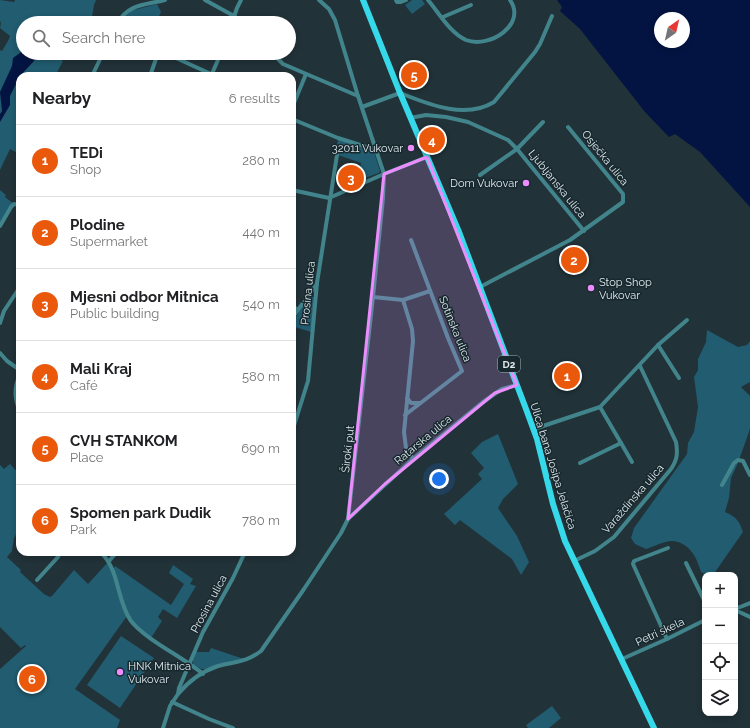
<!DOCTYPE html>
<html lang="en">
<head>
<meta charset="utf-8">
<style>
  body { margin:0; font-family:Raleway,sans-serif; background:#f2f2f2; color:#202124 }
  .controls { position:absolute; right:12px; bottom:12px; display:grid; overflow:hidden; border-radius:8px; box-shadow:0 2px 6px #0003 }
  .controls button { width:36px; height:36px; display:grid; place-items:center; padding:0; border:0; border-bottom:1px solid #e0e0e0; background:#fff; color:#202124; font:20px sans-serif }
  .compass { position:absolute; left:654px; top:12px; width:36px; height:36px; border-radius:50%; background:#fff; box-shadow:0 2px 6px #0003; rotate:34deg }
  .you { position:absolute; left:439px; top:479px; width:14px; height:14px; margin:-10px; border:3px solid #fff; border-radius:50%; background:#1a73e8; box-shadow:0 0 0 6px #1a73e833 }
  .badge { display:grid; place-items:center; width:26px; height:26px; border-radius:50%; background:#ea580c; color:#fff; font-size:13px; font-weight:700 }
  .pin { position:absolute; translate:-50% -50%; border:2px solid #fff; box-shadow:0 1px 4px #0006 }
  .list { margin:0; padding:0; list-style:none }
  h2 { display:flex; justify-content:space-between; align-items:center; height:52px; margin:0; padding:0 16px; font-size:17px }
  h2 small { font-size:13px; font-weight:400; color:#757577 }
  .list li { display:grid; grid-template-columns:26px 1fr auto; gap:12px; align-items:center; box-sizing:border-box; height:72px; padding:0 16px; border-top:1px solid #e0e0e0 }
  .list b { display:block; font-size:15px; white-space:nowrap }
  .list p { margin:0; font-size:13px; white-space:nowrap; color:#757577 }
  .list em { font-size:13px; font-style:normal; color:#757577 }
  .icon { flex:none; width:22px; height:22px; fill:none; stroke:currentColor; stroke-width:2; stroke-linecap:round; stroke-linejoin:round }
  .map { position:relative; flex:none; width:750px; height:728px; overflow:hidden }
  .search { position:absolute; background:#fff; box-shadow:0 2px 6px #0003; left:16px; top:16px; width:280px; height:44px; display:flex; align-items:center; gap:10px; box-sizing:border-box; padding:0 14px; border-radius:22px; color:#757577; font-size:15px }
  .panel { position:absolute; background:#fff; box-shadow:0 2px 6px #0003; left:16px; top:72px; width:280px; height:484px; border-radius:12px }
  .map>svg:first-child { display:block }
  .green { fill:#215c70 }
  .water { fill:#031442; fill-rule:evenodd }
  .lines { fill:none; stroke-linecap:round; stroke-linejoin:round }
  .street { stroke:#42848b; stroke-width:4 }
  .primary { stroke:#36d9e9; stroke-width:6 }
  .marked { fill:#eb8dfc; fill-opacity:0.2; stroke:#eb8dfc; stroke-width:3; stroke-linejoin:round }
  .poi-dot { fill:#eb8dfc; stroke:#17282e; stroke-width:1.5 }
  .labels { text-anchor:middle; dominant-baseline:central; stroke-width:3; stroke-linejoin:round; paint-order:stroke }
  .shield { fill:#17282e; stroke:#a4b0b4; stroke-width:1 }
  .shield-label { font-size:10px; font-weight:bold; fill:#e0eaee }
  .poi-label { font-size:11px; fill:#e0eaee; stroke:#17282e; text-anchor:end }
  .street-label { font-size:11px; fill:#e0eaee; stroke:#17282e }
</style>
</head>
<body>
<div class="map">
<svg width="750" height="728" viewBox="0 0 750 728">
  <rect width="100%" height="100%" fill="#213238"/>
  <g class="green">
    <path d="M 0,0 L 14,2 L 15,0 L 96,0 L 94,5 L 91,23 L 23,23 L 23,53 L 52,53 L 51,56 L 63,61 L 55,76 L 20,76 L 20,135 L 19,137 L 20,154 L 10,149 L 0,170 L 0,50 L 2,51 L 8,41 L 10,36 L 0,28 L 1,23 L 0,21 Z"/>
    <path d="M 412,0 L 422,0 L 425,4 L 412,14 L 405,5 Z"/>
    <path d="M 157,4 L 161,12 L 156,23 L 120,23 L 130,11 Z"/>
    <path d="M 338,140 L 374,152 L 380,171 L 379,173 L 362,179 L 361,178 L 358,178 L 361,163 L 335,154 Z"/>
    <path d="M 0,190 L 6,195 L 5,197 L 14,204 L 0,226 Z"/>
    <path d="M 311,296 L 314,298 L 311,332 L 295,327 L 294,320 L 309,297 Z"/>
    <path d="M 707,330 L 738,347 L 747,345 L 750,341 L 750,382 L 741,387 L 750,396 L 750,429 L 738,463 L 731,478 L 729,498 L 725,512 C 736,517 739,520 743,532 L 713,575 L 707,575 L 701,572 C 697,558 690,543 673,541 C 667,540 652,547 646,549 L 635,544 L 631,538 L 634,528 L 687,454 L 688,443 L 694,432 L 698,407 L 694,377 L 698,370 L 698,359 L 706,342 Z"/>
    <path d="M 498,434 L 518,484 L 503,499 L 498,508 L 517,536 L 529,562 L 521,575 L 512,559 L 460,520 L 455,525 L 444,514 L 482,479 L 478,474 L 484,468 L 471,453 L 482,442 Z"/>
    <path d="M 10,464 L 20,475 L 20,532 L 18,531 L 14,538 L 12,551 L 7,557 L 21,570 L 20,572 L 44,594 L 50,597 L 52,596 L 74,570 L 88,584 L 109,561 L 113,570 L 115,566 L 171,605 L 184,584 L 169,573 L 173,565 L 193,579 L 190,584 L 196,586 L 177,618 L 163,609 L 158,617 L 162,621 L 151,638 L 135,626 L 127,616 L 75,689 L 120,720 L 117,728 L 0,728 L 0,669 L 26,646 L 25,645 L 21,648 L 0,627 L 0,465 L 4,469 Z"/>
    <path d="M 121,636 L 154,658 L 120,708 L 87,685 Z"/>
    <path d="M 211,648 L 244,659 L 206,669 L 201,669 L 194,665 L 192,660 L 196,652 L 209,652 Z"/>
    <path d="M 552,706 L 561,718 L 549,728 L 528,728 L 526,725 Z"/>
  </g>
  <g class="water">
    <path d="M 557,0 L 750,0 L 750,207 L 700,152 L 675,134 L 669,137 L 645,112 L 580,29 L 560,11 L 562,7 ZM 660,18 L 684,18 L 684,42 L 660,42 Z"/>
    <path d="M 23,49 L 23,53 L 40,53 L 34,61 L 20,76 L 10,96 L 10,105 L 0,122 L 0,114 L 2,111 L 0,92 L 12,66 L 13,58 L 20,53 Z"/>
  </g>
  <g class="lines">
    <g class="street">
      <path d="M 205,0 L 234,16 L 242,23"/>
      <path d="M 319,0 L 329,9 L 335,20 L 358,96"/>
      <path d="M 396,0 L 397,2 L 401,2 L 406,0"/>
      <path d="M 428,0 C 439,13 450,33 466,40 C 490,49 527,24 510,0"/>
      <path d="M 443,17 L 471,5"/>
      <path d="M 118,23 C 128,4 145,5 165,0"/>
      <path d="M 232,23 L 237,8 L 241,0"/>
      <path d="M 165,53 L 211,74"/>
      <path d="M 272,53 L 283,64 L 358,96 L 384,174 L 329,198 L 292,190"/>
      <path d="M 92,76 L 103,53"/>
      <path d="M 150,76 L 158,53"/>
      <path d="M 211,76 L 221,53"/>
      <path d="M 362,107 L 400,93 C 428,104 465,120 494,102 L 535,52 L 540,44 L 552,16"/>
      <path d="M 292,108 L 306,74"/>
      <path d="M 410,118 L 426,115 L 446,117 L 468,122 L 508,140 L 517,149 L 584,231"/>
      <path d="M 292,119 L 338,138 L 376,150"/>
      <path d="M 480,175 L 517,149 L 543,122"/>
      <path d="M 0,226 L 11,207 L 14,204 L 20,205"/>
      <path d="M 480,287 L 570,240 L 623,202 L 623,194 L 568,127"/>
      <path d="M 373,297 L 403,300 L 430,291"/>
      <path d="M 403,300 L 412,329 L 413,341 L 404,432 L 406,448 L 413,459"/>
      <path d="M 292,306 L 298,310"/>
      <path d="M 292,318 L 317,284"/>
      <path d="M 0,323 L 4,311 L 20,287"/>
      <path d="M 658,345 L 679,378"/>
      <path d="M 0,353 L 7,361 L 20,370"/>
      <path d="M 20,374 C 14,388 14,397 20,412"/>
      <path d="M 407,398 L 411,403 L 420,403"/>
      <path d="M 405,415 L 462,371 L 448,338 L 411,240"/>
      <path d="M 533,428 L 537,428 L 600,407 L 658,345 L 687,320"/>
      <path d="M 292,432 L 308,381 L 317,283 L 337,155"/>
      <path d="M 621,443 L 632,462"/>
      <path d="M 580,463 L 621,443 L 600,407"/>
      <path d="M 722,485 L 734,463 L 738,460 L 743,461 L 750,475"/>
      <path d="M 348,519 L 413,459 L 483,402 L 502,389 L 517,385"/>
      <path d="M 100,552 C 120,569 116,600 131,621 C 146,640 183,657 203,674"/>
      <path d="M 109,561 L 117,552"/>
      <path d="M 574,561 L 595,551 L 614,537 L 671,469 C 677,460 678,454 676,442 L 640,366"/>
      <path d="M 686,563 L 705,602"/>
      <path d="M 37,580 L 58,557 L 60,552"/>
      <path d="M 735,609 L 750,603"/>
      <path d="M 735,610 L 750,617"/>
      <path d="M 667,639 L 633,564 L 634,561 L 668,548"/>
      <path d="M 622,659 L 667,639 L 705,620"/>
      <path d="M 178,694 C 188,682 203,671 218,666 C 237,661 245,663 261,651 L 304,589 L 341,533 L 348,519 L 373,297 L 383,198 L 384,174 L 427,157"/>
      <path d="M 172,702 L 209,719 L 233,728"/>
      <path d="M 163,728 L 170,706 L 178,694 L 179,688 L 203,632 L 233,578 L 245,552"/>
    </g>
    <path class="primary" d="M 363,0 L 400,93 L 459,232 L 526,409 L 537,439 L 553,504 L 565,541 L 654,728"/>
  </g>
  <path class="marked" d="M 427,157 L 517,385 L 495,393 L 385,484 L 348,519 L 384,174 Z"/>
  <g class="poi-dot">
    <circle cx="411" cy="148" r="4"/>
    <circle cx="526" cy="183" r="4"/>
    <circle cx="591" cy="288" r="4"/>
    <circle cx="120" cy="672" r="4"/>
  </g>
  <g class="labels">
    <rect class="shield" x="498" y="356" width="22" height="16" rx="3"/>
    <g class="shield-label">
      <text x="509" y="364">D2</text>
    </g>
    <g class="poi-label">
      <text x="403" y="148">32011 Vukovar</text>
      <text x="518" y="183">Dom Vukovar</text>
      <text x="599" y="282" text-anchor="start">Stop Shop<tspan x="599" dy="13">Vukovar</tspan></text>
      <text x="128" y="666" text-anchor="start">HNK Mitnica<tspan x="128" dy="13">Vukovar</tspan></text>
    </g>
    <g class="street-label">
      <text transform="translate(605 158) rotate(51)">Osječka ulica</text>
      <text transform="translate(557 184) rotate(51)">Ljubljanska ulica</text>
      <text transform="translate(308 293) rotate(-84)">Prosina ulica</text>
      <text transform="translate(455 329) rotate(68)">Sotinska ulica</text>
      <text transform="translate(423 440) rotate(-40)">Ratarska ulica</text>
      <text transform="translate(348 449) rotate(-84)">Široki put</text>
      <text transform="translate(553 466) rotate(73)">Ulica bana Josipa Jelačića</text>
      <text transform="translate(633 499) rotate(-49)">Varaždinska ulica</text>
      <text transform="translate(209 604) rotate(-62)">Prosina ulica</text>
      <text transform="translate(660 632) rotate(-25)">Petri skela</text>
    </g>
  </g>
</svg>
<div class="controls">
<button>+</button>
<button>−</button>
<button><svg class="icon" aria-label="locate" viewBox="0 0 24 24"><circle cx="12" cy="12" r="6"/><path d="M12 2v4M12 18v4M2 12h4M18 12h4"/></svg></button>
<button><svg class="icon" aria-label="layers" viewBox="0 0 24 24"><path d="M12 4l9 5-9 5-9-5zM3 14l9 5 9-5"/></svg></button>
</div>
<svg class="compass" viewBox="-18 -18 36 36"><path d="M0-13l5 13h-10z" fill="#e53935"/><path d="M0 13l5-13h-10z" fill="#757577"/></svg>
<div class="you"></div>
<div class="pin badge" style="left:567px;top:376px">1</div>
<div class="pin badge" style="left:574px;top:260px">2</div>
<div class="pin badge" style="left:351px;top:178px">3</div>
<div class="pin badge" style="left:432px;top:140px">4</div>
<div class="pin badge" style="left:414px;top:75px">5</div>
<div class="pin badge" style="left:32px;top:679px">6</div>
<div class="search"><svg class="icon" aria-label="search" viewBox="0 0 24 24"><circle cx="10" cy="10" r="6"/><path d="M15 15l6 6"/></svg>Search here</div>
<section class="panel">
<h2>Nearby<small>6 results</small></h2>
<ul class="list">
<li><span class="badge">1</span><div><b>TEDi</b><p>Shop</p></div><em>280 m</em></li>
<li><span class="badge">2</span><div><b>Plodine</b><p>Supermarket</p></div><em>440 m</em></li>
<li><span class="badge">3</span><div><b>Mjesni odbor Mitnica</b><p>Public building</p></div><em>540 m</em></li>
<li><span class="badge">4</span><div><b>Mali Kraj</b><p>Café</p></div><em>580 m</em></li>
<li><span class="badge">5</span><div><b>CVH STANKOM</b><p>Place</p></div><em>690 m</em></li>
<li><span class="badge">6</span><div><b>Spomen park Dudik</b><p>Park</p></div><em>780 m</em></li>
</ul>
</section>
</div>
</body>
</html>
